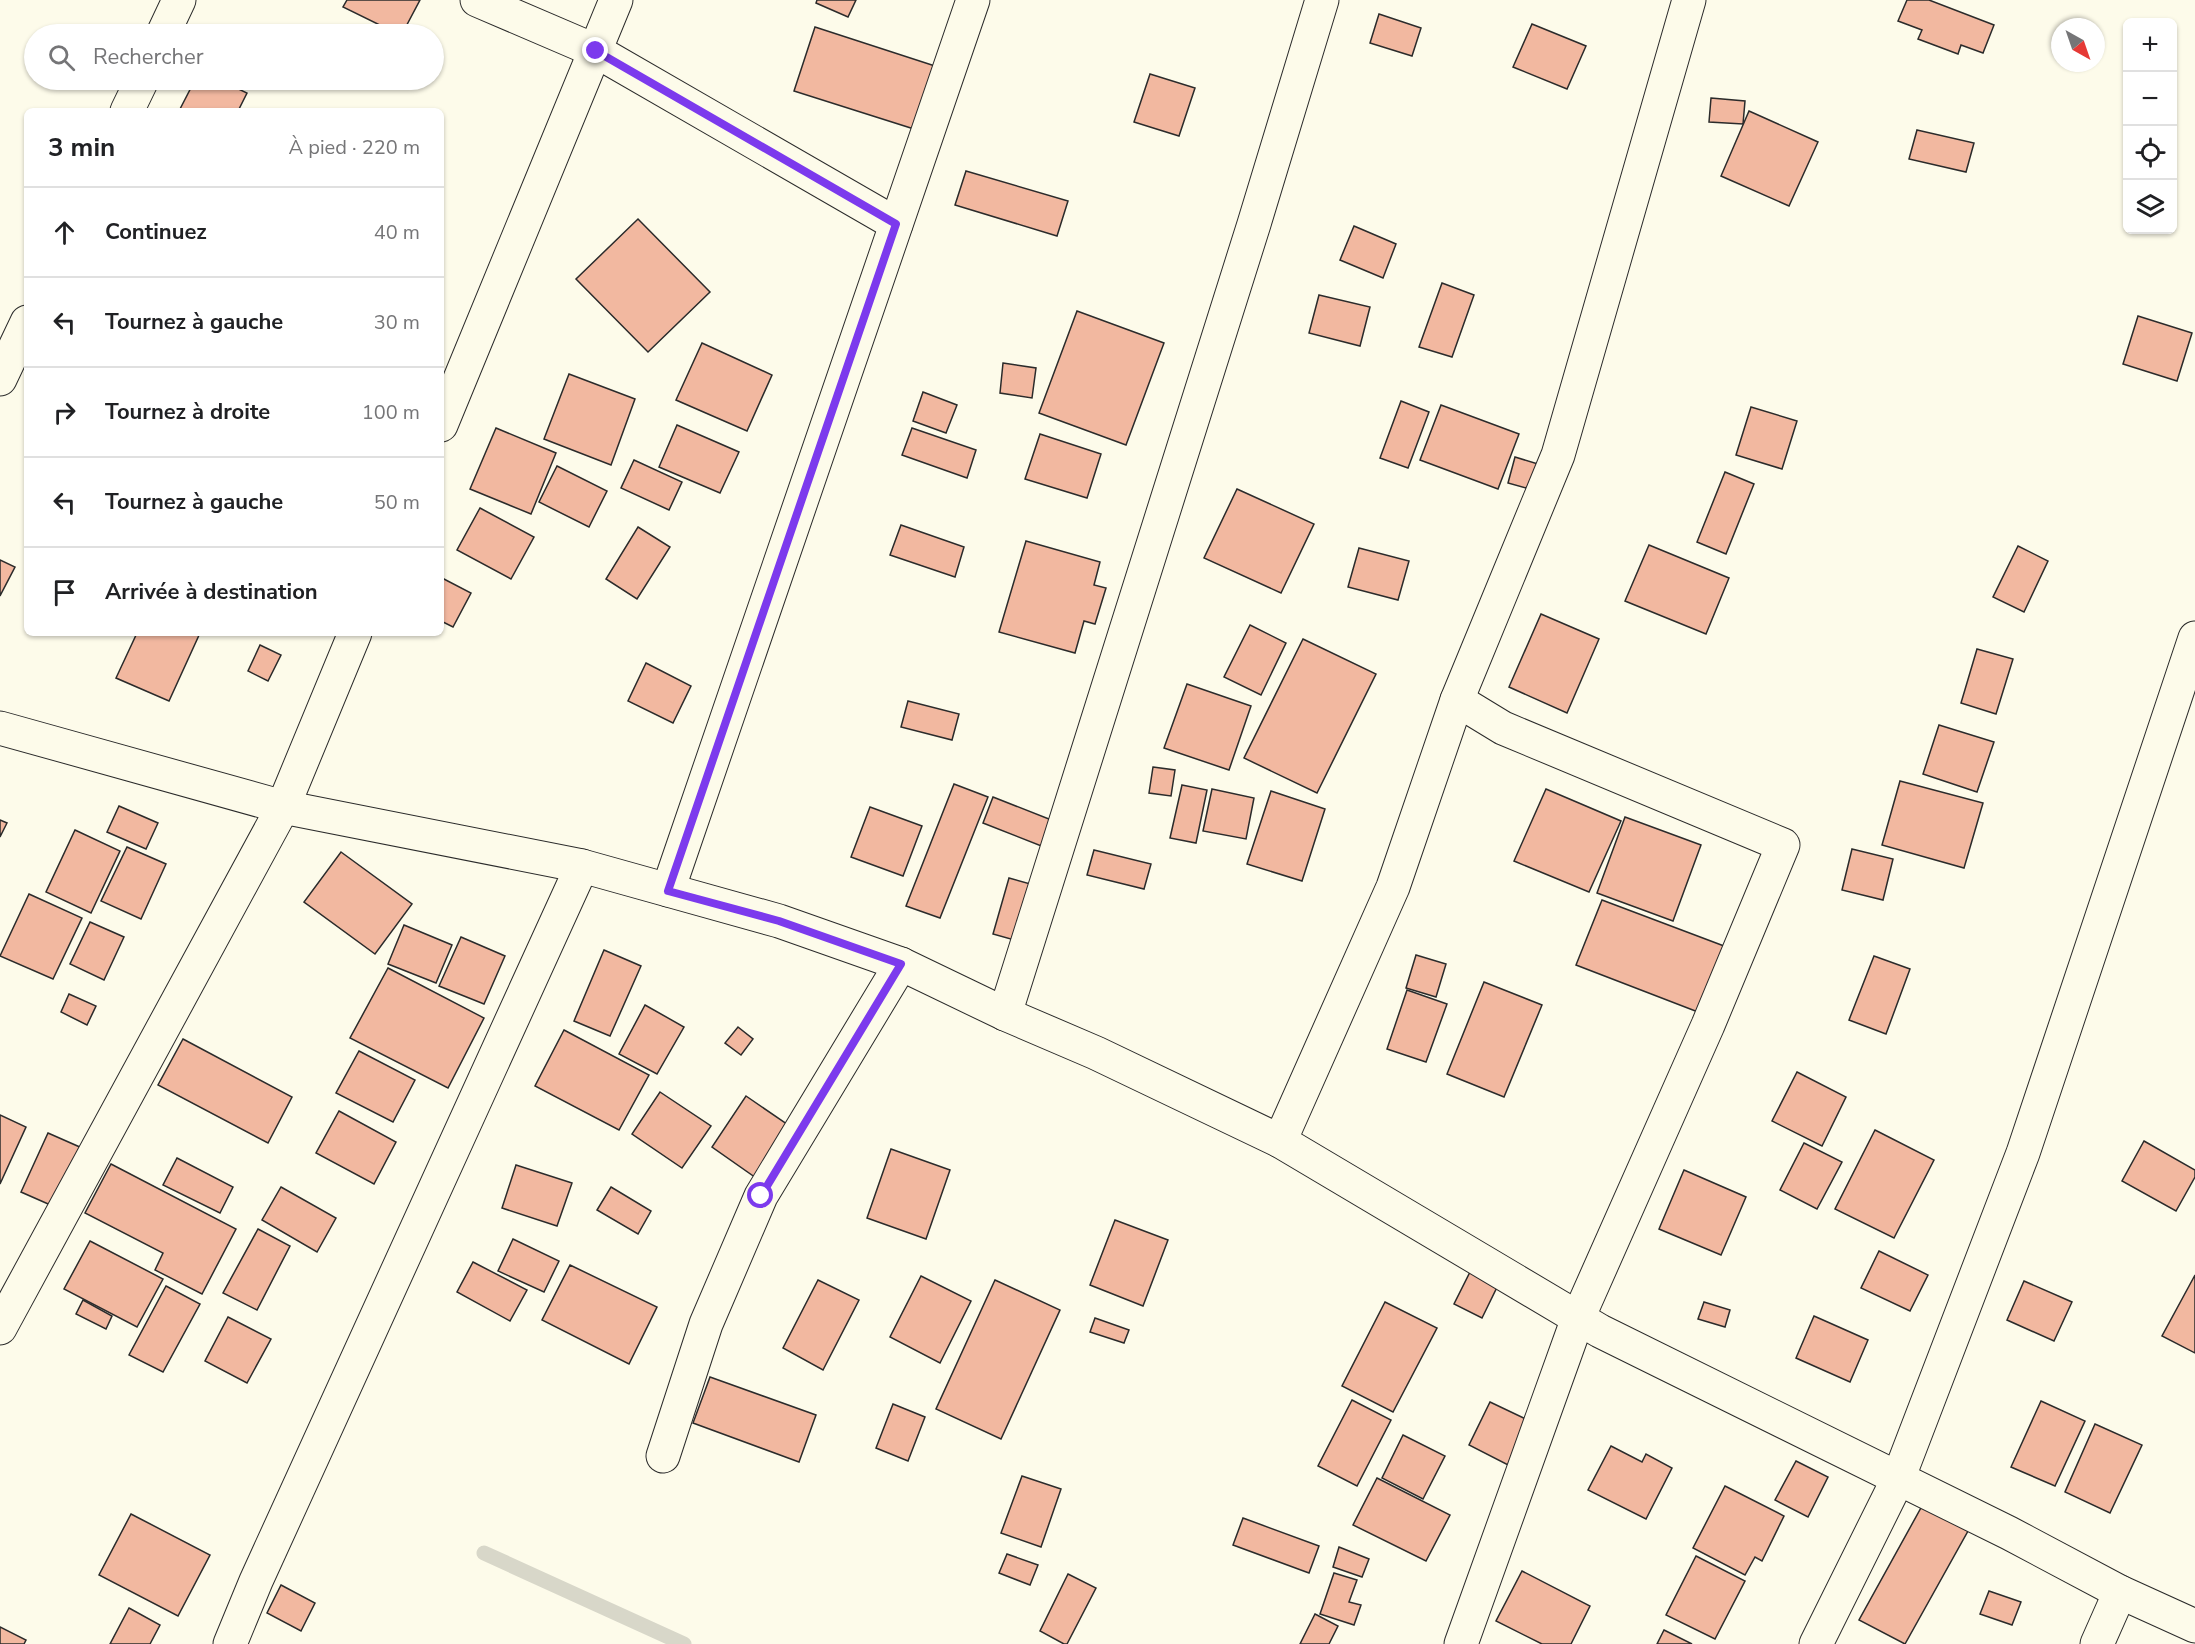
<!DOCTYPE html>
<html lang="fr">
<head>
<meta charset="utf-8">
<style>
  body { margin:0; font-family:"Nunito Sans",sans-serif; background:#f6f6f6; color:#202124 }
  .controls { position:absolute; right:18px; top:18px; display:grid; overflow:hidden; border-radius:9px; box-shadow:0 2px 4px #0004 }
  .controls button { width:54px; height:54px; display:grid; place-items:center; padding:0; border:0; border-bottom:2px solid #e0e0e0; background:#fff; color:#202124; font:30px sans-serif }
  .compass { position:absolute; left:2051px; top:18px; width:54px; height:54px; border-radius:50%; background:#fff; box-shadow:0 2px 4px #0004; rotate:140deg }
  .stop { position:absolute; width:18px; height:18px; margin:-14px; border:4px solid #7c3aed; border-radius:50%; background:#fff }
  .stop.end { background:#7c3aed; border-color:#fff; box-shadow:0 2px 6px #0008 }
  .list { margin:0; padding:0; list-style:none }
  h2 { display:flex; justify-content:space-between; align-items:center; height:78px; margin:0; padding:0 24px; font-size:26px }
  h2 small { font-size:20px; font-weight:400; color:#757577 }
  .list li { display:grid; grid-template-columns:39px 1fr auto; gap:18px; align-items:center; box-sizing:border-box; height:90px; padding:0 24px; border-top:2px solid #e0e0e0 }
  .list b { display:block; font-size:22px; white-space:nowrap }
  .list em { font-size:20px; font-style:normal; color:#757577 }
  .icon { flex:none; width:33px; height:33px; fill:none; stroke:currentColor; stroke-width:2; stroke-linecap:round; stroke-linejoin:round }
  .map { position:relative; flex:none; width:2195px; height:1644px; overflow:hidden }
  .search { position:absolute; background:#fff; box-shadow:0 2px 4px #0004; left:24px; top:24px; width:420px; height:66px; display:flex; align-items:center; gap:15px; box-sizing:border-box; padding:0 21px; border-radius:33px; color:#757577; font-size:22px }
  .panel { position:absolute; background:#fff; box-shadow:0 2px 4px #0004; left:24px; top:108px; width:420px; height:528px; border-radius:9px }
  .map>svg:first-child { display:block }
  .lines { fill:none; stroke-linecap:round; stroke-linejoin:round }
  .stream { stroke:#d8d7c9; stroke-width:15 }
  .building { fill:#f2b8a0; stroke:#2b2b2b; stroke-width:1.5 }
  .minor-casing { stroke:#2b2b2b; stroke-width:35 }
  .minor { stroke:#fdfbea; stroke-width:33 }
  .route { stroke:#7c3aed; stroke-width:8 }
</style>
</head>
<body>
<div class="map">
<svg width="2195" height="1644" viewBox="0 0 2195 1644">
  <rect width="100%" height="100%" fill="#fdfbea"/>
  <g class="lines">
    <path class="stream" d="M 484,1553 L 684,1644"/>
  </g>
  <g class="building">
    <path d="M 347,0 L 420,0 L 402,34 L 398,34 L 343,7 Z"/>
    <path d="M 817,0 L 856,0 L 848,17 L 816,3 Z"/>
    <path d="M 1907,0 L 1929,0 L 1994,25 L 1983,53 L 1961,45 L 1958,54 L 1918,39 L 1922,30 L 1898,21 Z"/>
    <path d="M 1379,14 L 1421,28 L 1412,56 L 1370,43 Z"/>
    <path d="M 1532,24 L 1586,46 L 1567,89 L 1513,67 Z"/>
    <path d="M 815,27 L 935,66 L 914,129 L 794,91 Z"/>
    <path d="M 1150,74 L 1195,88 L 1179,136 L 1134,122 Z"/>
    <path d="M 195,80 L 220,80 L 247,93 L 238,111 L 179,111 Z"/>
    <path d="M 1711,98 L 1745,101 L 1743,124 L 1709,122 Z"/>
    <path d="M 1749,111 L 1818,142 L 1789,206 L 1721,176 Z"/>
    <path d="M 1917,130 L 1974,143 L 1966,172 L 1909,159 Z"/>
    <path d="M 966,171 L 1068,201 L 1057,236 L 955,205 Z"/>
    <path d="M 638,219 L 710,292 L 648,352 L 576,279 Z"/>
    <path d="M 1354,226 L 1396,244 L 1383,278 L 1340,260 Z"/>
    <path d="M 1442,283 L 1474,295 L 1452,357 L 1419,347 Z"/>
    <path d="M 1319,295 L 1370,307 L 1360,346 L 1309,333 Z"/>
    <path d="M 1077,311 L 1164,343 L 1126,445 L 1039,413 Z"/>
    <path d="M 2138,316 L 2192,333 L 2177,381 L 2123,364 Z"/>
    <path d="M 702,343 L 772,375 L 747,431 L 676,400 Z"/>
    <path d="M 1003,363 L 1036,368 L 1032,398 L 1000,393 Z"/>
    <path d="M 569,374 L 635,399 L 611,465 L 544,439 Z"/>
    <path d="M 923,392 L 957,405 L 946,433 L 913,421 Z"/>
    <path d="M 1401,401 L 1429,412 L 1408,468 L 1380,458 Z"/>
    <path d="M 1441,405 L 1519,434 L 1498,489 L 1420,460 Z"/>
    <path d="M 1751,407 L 1797,421 L 1782,469 L 1736,455 Z"/>
    <path d="M 677,425 L 739,452 L 720,493 L 659,467 Z"/>
    <path d="M 496,428 L 556,453 L 531,514 L 470,489 Z"/>
    <path d="M 912,428 L 976,450 L 967,478 L 902,455 Z"/>
    <path d="M 1040,434 L 1101,454 L 1087,498 L 1025,479 Z"/>
    <path d="M 1515,457 L 1538,464 L 1530,489 L 1508,483 Z"/>
    <path d="M 634,460 L 682,482 L 669,510 L 621,488 Z"/>
    <path d="M 557,466 L 607,491 L 589,527 L 539,502 Z"/>
    <path d="M 1725,472 L 1754,484 L 1726,554 L 1697,542 Z"/>
    <path d="M 1237,489 L 1314,524 L 1281,593 L 1204,558 Z"/>
    <path d="M 480,508 L 534,537 L 511,579 L 457,550 Z"/>
    <path d="M 901,525 L 964,547 L 955,577 L 890,555 Z"/>
    <path d="M 638,527 L 670,547 L 637,599 L 606,579 Z"/>
    <path d="M 1026,541 L 1100,562 L 1094,585 L 1106,588 L 1095,624 L 1084,621 L 1075,653 L 999,632 Z"/>
    <path d="M 1649,545 L 1729,578 L 1706,634 L 1625,601 Z"/>
    <path d="M 2018,546 L 2048,561 L 2024,612 L 1993,597 Z"/>
    <path d="M 1359,548 L 1409,561 L 1398,600 L 1348,587 Z"/>
    <path d="M 0,560 L 15,567 L 0,596 Z"/>
    <path d="M 442,578 L 471,593 L 453,627 L 441,621 Z"/>
    <path d="M 1541,614 L 1599,639 L 1567,713 L 1509,687 Z"/>
    <path d="M 1250,625 L 1286,643 L 1261,695 L 1224,677 Z"/>
    <path d="M 137,633 L 200,633 L 169,701 L 116,678 Z"/>
    <path d="M 1303,639 L 1376,674 L 1317,793 L 1244,758 Z"/>
    <path d="M 260,645 L 281,655 L 268,681 L 248,671 Z"/>
    <path d="M 1977,649 L 2013,659 L 1996,714 L 1961,703 Z"/>
    <path d="M 646,663 L 691,686 L 673,723 L 628,701 Z"/>
    <path d="M 1187,684 L 1251,706 L 1229,770 L 1164,748 Z"/>
    <path d="M 908,701 L 959,714 L 952,740 L 901,727 Z"/>
    <path d="M 1939,725 L 1994,742 L 1977,792 L 1923,774 Z"/>
    <path d="M 1153,767 L 1175,770 L 1171,796 L 1149,793 Z"/>
    <path d="M 1900,781 L 1983,803 L 1964,868 L 1882,845 Z"/>
    <path d="M 954,784 L 988,797 L 940,918 L 906,906 Z"/>
    <path d="M 1182,785 L 1207,790 L 1196,843 L 1170,838 Z"/>
    <path d="M 1212,789 L 1254,798 L 1246,839 L 1203,831 Z"/>
    <path d="M 1546,789 L 1621,821 L 1589,892 L 1514,861 Z"/>
    <path d="M 1271,791 L 1325,809 L 1302,881 L 1247,864 Z"/>
    <path d="M 993,797 L 1059,823 L 1049,849 L 983,823 Z"/>
    <path d="M 119,806 L 158,823 L 146,849 L 107,832 Z"/>
    <path d="M 870,807 L 922,826 L 903,876 L 851,857 Z"/>
    <path d="M 1625,817 L 1701,845 L 1673,921 L 1597,893 Z"/>
    <path d="M 0,820 L 7,823 L 0,837 Z"/>
    <path d="M 75,830 L 120,851 L 91,913 L 46,892 Z"/>
    <path d="M 127,847 L 166,864 L 141,919 L 101,901 Z"/>
    <path d="M 1852,849 L 1893,859 L 1883,900 L 1842,890 Z"/>
    <path d="M 1094,850 L 1151,864 L 1144,889 L 1087,875 Z"/>
    <path d="M 341,852 L 412,904 L 375,954 L 304,902 Z"/>
    <path d="M 1009,878 L 1034,885 L 1018,941 L 993,934 Z"/>
    <path d="M 29,894 L 82,918 L 53,979 L 0,956 Z"/>
    <path d="M 1602,900 L 1724,946 L 1698,1012 L 1576,965 Z"/>
    <path d="M 90,922 L 124,937 L 104,980 L 70,964 Z"/>
    <path d="M 404,925 L 452,945 L 436,983 L 388,964 Z"/>
    <path d="M 461,937 L 505,956 L 484,1004 L 439,986 Z"/>
    <path d="M 604,950 L 641,966 L 610,1036 L 574,1021 Z"/>
    <path d="M 1416,955 L 1446,964 L 1436,997 L 1406,988 Z"/>
    <path d="M 1874,956 L 1910,969 L 1886,1034 L 1849,1020 Z"/>
    <path d="M 388,968 L 484,1018 L 448,1088 L 350,1038 Z"/>
    <path d="M 1484,982 L 1542,1005 L 1504,1097 L 1447,1074 Z"/>
    <path d="M 1407,990 L 1447,1004 L 1426,1062 L 1387,1049 Z"/>
    <path d="M 69,994 L 96,1006 L 87,1025 L 61,1012 Z"/>
    <path d="M 645,1005 L 684,1027 L 657,1074 L 619,1054 Z"/>
    <path d="M 738,1027 L 753,1039 L 741,1055 L 725,1043 Z"/>
    <path d="M 564,1030 L 649,1075 L 619,1130 L 535,1086 Z"/>
    <path d="M 183,1039 L 292,1097 L 268,1143 L 158,1085 Z"/>
    <path d="M 359,1051 L 415,1080 L 393,1122 L 336,1093 Z"/>
    <path d="M 1797,1072 L 1846,1097 L 1822,1146 L 1772,1121 Z"/>
    <path d="M 660,1092 L 711,1126 L 682,1168 L 632,1134 Z"/>
    <path d="M 746,1096 L 794,1129 L 759,1180 L 712,1147 Z"/>
    <path d="M 339,1111 L 396,1142 L 374,1184 L 316,1153 Z"/>
    <path d="M 0,1115 L 26,1127 L 0,1184 Z"/>
    <path d="M 1875,1130 L 1934,1160 L 1894,1238 L 1835,1209 Z"/>
    <path d="M 48,1133 L 82,1148 L 55,1207 L 21,1192 Z"/>
    <path d="M 2144,1141 L 2195,1170 L 2195,1177 L 2176,1211 L 2122,1181 Z"/>
    <path d="M 1804,1143 L 1842,1162 L 1817,1209 L 1780,1190 Z"/>
    <path d="M 891,1149 L 950,1170 L 926,1239 L 867,1218 Z"/>
    <path d="M 177,1158 L 233,1187 L 220,1213 L 163,1185 Z"/>
    <path d="M 111,1164 L 236,1229 L 202,1294 L 155,1270 L 163,1253 L 85,1213 Z"/>
    <path d="M 516,1165 L 572,1183 L 557,1226 L 502,1208 Z"/>
    <path d="M 1684,1170 L 1746,1197 L 1721,1255 L 1659,1229 Z"/>
    <path d="M 281,1187 L 336,1218 L 317,1252 L 262,1220 Z"/>
    <path d="M 611,1187 L 651,1211 L 638,1234 L 597,1210 Z"/>
    <path d="M 1115,1220 L 1168,1240 L 1143,1306 L 1090,1285 Z"/>
    <path d="M 258,1229 L 290,1246 L 257,1310 L 223,1293 Z"/>
    <path d="M 513,1239 L 559,1261 L 544,1292 L 498,1271 Z"/>
    <path d="M 90,1241 L 163,1279 L 137,1327 L 64,1289 Z"/>
    <path d="M 1879,1251 L 1928,1275 L 1910,1311 L 1861,1288 Z"/>
    <path d="M 473,1262 L 527,1290 L 510,1321 L 457,1292 Z"/>
    <path d="M 1475,1262 L 1502,1277 L 1482,1318 L 1454,1304 Z"/>
    <path d="M 570,1265 L 657,1307 L 629,1364 L 542,1320 Z"/>
    <path d="M 2195,1275 L 2195,1353 L 2162,1336 Z"/>
    <path d="M 921,1276 L 971,1301 L 940,1363 L 890,1337 Z"/>
    <path d="M 818,1280 L 859,1300 L 823,1370 L 783,1348 Z"/>
    <path d="M 995,1280 L 1060,1310 L 1001,1439 L 936,1409 Z"/>
    <path d="M 2024,1281 L 2072,1302 L 2054,1341 L 2007,1320 Z"/>
    <path d="M 166,1286 L 200,1304 L 163,1372 L 129,1355 Z"/>
    <path d="M 83,1300 L 112,1316 L 106,1329 L 76,1314 Z"/>
    <path d="M 1385,1302 L 1437,1328 L 1393,1412 L 1342,1386 Z"/>
    <path d="M 1704,1302 L 1730,1310 L 1725,1327 L 1698,1319 Z"/>
    <path d="M 1814,1316 L 1868,1340 L 1850,1382 L 1796,1358 Z"/>
    <path d="M 228,1317 L 271,1339 L 247,1383 L 205,1361 Z"/>
    <path d="M 1095,1318 L 1129,1330 L 1124,1343 L 1090,1332 Z"/>
    <path d="M 710,1377 L 816,1415 L 799,1462 L 693,1423 Z"/>
    <path d="M 1352,1400 L 1391,1420 L 1357,1486 L 1318,1466 Z"/>
    <path d="M 2041,1401 L 2085,1421 L 2055,1486 L 2011,1467 Z"/>
    <path d="M 1490,1402 L 1534,1423 L 1512,1467 L 1469,1445 Z"/>
    <path d="M 893,1404 L 925,1417 L 908,1461 L 876,1448 Z"/>
    <path d="M 2095,1424 L 2142,1445 L 2110,1513 L 2065,1492 Z"/>
    <path d="M 1403,1435 L 1445,1456 L 1423,1499 L 1382,1478 Z"/>
    <path d="M 1611,1446 L 1642,1462 L 1646,1454 L 1672,1468 L 1646,1519 L 1588,1490 Z"/>
    <path d="M 1796,1461 L 1828,1477 L 1808,1517 L 1775,1500 Z"/>
    <path d="M 1022,1476 L 1061,1489 L 1041,1547 L 1001,1533 Z"/>
    <path d="M 1377,1478 L 1450,1515 L 1426,1561 L 1353,1525 Z"/>
    <path d="M 1725,1486 L 1784,1516 L 1762,1561 L 1755,1557 L 1745,1575 L 1693,1548 Z"/>
    <path d="M 1922,1506 L 1968,1531 L 1905,1644 L 1859,1620 Z"/>
    <path d="M 131,1514 L 210,1555 L 178,1616 L 99,1575 Z"/>
    <path d="M 1243,1518 L 1319,1546 L 1309,1573 L 1233,1545 Z"/>
    <path d="M 1339,1547 L 1369,1559 L 1362,1577 L 1333,1567 Z"/>
    <path d="M 1007,1554 L 1038,1565 L 1030,1585 L 999,1573 Z"/>
    <path d="M 1696,1556 L 1745,1581 L 1715,1639 L 1666,1615 Z"/>
    <path d="M 1522,1571 L 1590,1606 L 1571,1644 L 1542,1644 L 1496,1621 Z"/>
    <path d="M 1334,1573 L 1357,1580 L 1349,1602 L 1361,1605 L 1354,1625 L 1320,1614 Z"/>
    <path d="M 1068,1574 L 1096,1588 L 1067,1644 L 1064,1644 L 1040,1631 Z"/>
    <path d="M 281,1585 L 315,1603 L 301,1631 L 267,1613 Z"/>
    <path d="M 1989,1591 L 2021,1602 L 2012,1625 L 1980,1614 Z"/>
    <path d="M 129,1608 L 160,1625 L 150,1644 L 110,1644 Z"/>
    <path d="M 1315,1614 L 1338,1626 L 1329,1644 L 1300,1644 Z"/>
    <path d="M 0,1627 L 26,1640 L 24,1644 L 0,1644 Z"/>
    <path d="M 1664,1630 L 1692,1644 L 1657,1644 Z"/>
  </g>
  <g class="lines">
    <g class="minor-casing">
      <g id="minor">
        <path d="M 477,0 L 596,51 L 896,224"/>
        <path d="M 163,34 L 179,0"/>
        <path d="M 127,111 L 142,80"/>
        <path d="M 0,379 L 27,322"/>
        <path d="M 441,425 L 616,0"/>
        <path d="M 1457,700 L 1503,728 L 1783,845 L 1708,1025 L 1578,1318 L 1461,1644"/>
        <path d="M 0,728 L 283,807 L 582,866 L 779,921 L 901,964 L 1005,1014 L 1096,1053 L 1280,1141 L 1600,1331 L 2009,1533 L 2120,1592 L 2195,1626"/>
        <path d="M 668,890 L 973,0"/>
        <path d="M 1005,1014 L 1254,224 L 1322,0"/>
        <path d="M 1280,1141 L 1393,887 L 1457,700 L 1558,455 L 1689,0"/>
        <path d="M 0,1328 L 283,807 L 355,633"/>
        <path d="M 663,1456 L 706,1324 L 761,1196 L 901,964"/>
        <path d="M 230,1644 L 256,1581 L 582,866"/>
        <path d="M 1816,1644 L 1898,1479 L 2023,1153 L 2195,638"/>
        <path d="M 2097,1644 L 2120,1592"/>
      </g>
    </g>
    <use href="#minor" class="minor"/>
  </g>
  <g class="lines">
    <path class="route" d="M 596,51 L 896,224 L 668,891 L 779,921 L 901,964 L 761,1196"/>
  </g>
</svg>
<div class="controls">
<button>+</button>
<button>−</button>
<button><svg class="icon" aria-label="locate" viewBox="0 0 24 24"><circle cx="12" cy="12" r="6"/><path d="M12 2v4M12 18v4M2 12h4M18 12h4"/></svg></button>
<button><svg class="icon" aria-label="layers" viewBox="0 0 24 24"><path d="M12 4l9 5-9 5-9-5zM3 14l9 5 9-5"/></svg></button>
</div>
<svg class="compass" viewBox="-18 -18 36 36"><path d="M0-13l5 13h-10z" fill="#e53935"/><path d="M0 13l5-13h-10z" fill="#757577"/></svg>
<div class="stop" style="left:761px;top:1196px"></div>
<div class="stop end" style="left:596px;top:51px"></div>
<div class="search"><svg class="icon" aria-label="search" viewBox="0 0 24 24"><circle cx="10" cy="10" r="6"/><path d="M15 15l6 6"/></svg>Rechercher</div>
<section class="panel">
<h2>3 min<small>À pied · 220 m</small></h2>
<ul class="list">
<li><svg class="icon" aria-label="ahead" viewBox="0 0 24 24"><path d="M12 20V5M6 11l6-6 6 6"/></svg><div><b>Continuez</b></div><em>40 m</em></li>
<li><svg class="icon" aria-label="left" viewBox="0 0 24 24"><path d="M17 20v-9H6M10 6l-5 5 5 5"/></svg><div><b>Tournez à gauche</b></div><em>30 m</em></li>
<li><svg class="icon" aria-label="right" viewBox="0 0 24 24"><path d="M7 20v-9h11M14 6l5 5-5 5"/></svg><div><b>Tournez à droite</b></div><em>100 m</em></li>
<li><svg class="icon" aria-label="left" viewBox="0 0 24 24"><path d="M17 20v-9H6M10 6l-5 5 5 5"/></svg><div><b>Tournez à gauche</b></div><em>50 m</em></li>
<li><svg class="icon" aria-label="arrive" viewBox="0 0 24 24"><path d="M6 21V4h12l-3 4 3 4H6"/></svg><div><b>Arrivée à destination</b></div></li>
</ul>
</section>
</div>
</body>
</html>
